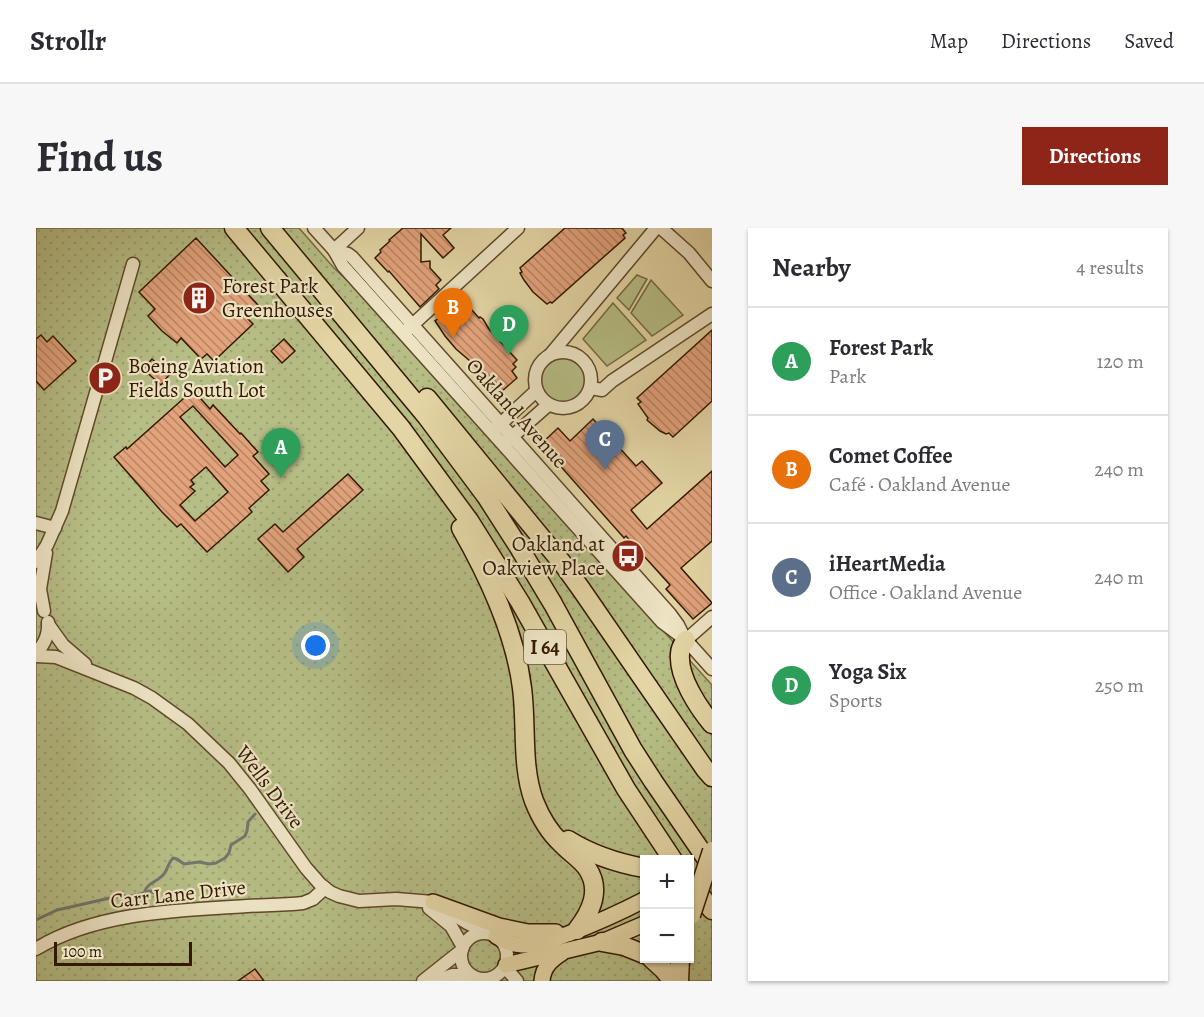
<!DOCTYPE html>
<html lang="en">
<head>
<meta charset="utf-8">
<style>
  body { margin:0; font-family:Alegreya,serif; background:#f7f7f7; color:#2b2b33 }
  .controls { position:absolute; right:18px; bottom:18px; display:grid; overflow:hidden; border-radius:0px; box-shadow:0 2px 4px #0004 }
  .controls button { width:54px; height:54px; display:grid; place-items:center; padding:0; border:0; border-bottom:2px solid #e1e1e2; background:#fff; color:#2b2b33; font:30px sans-serif }
  .scale { position:absolute; left:18px; bottom:15px; width:138px; box-sizing:border-box; padding-left:6px; border:3px solid #341901; border-top:0; font-size:16px; line-height:21px; white-space:nowrap; color:#341901; -webkit-text-stroke:4px #ede4c4; paint-order:stroke }
  .you { position:absolute; left:280px; top:418px; width:21px; height:21px; margin:-15px; border:4px solid #fff; border-radius:50%; background:#1a73e8; box-shadow:0 0 0 9px #1a73e833 }
  .badge { display:grid; place-items:center; width:39px; height:39px; border-radius:50%; background:#8f2418; color:#fff; font-size:20px; font-weight:700 }
  .pin { position:absolute; translate:-50% -50px; filter:drop-shadow(0 2px 3px #0008) }
  .pin::after { content:''; position:absolute; top:32px; width:21px; height:18px; background:inherit; clip-path:polygon(0 0,100% 0,50% 100%) }
  .list { margin:0; padding:0; list-style:none }
  h2 { display:flex; justify-content:space-between; align-items:center; height:78px; margin:0; padding:0 24px; font-size:26px }
  h2 small { font-size:20px; font-weight:400; color:#7c7c81 }
  .list li { display:grid; grid-template-columns:39px 1fr auto; gap:18px; align-items:center; box-sizing:border-box; height:108px; padding:0 24px; border-top:2px solid #e1e1e2 }
  .list b { display:block; font-size:22px; white-space:nowrap }
  .list p { margin:0; font-size:20px; white-space:nowrap; color:#7c7c81 }
  .list em { font-size:20px; font-style:normal; color:#7c7c81 }
  .map { position:relative; flex:none; width:676px; height:753px; overflow:hidden; border-radius:0px }
  header { display:flex; align-items:center; gap:36px; box-sizing:border-box; height:84px; padding:0 30px; background:#fff; border-bottom:2px solid #e1e1e2 }
  header strong { font-size:28px }
  nav { display:flex; gap:33px; margin-inline-start:auto; font-size:21px }
  .intro { display:flex; align-items:center; justify-content:space-between; box-sizing:border-box; height:144px; padding:0 36px }
  h1 { margin:0; font-size:42px }
  .button { padding:15px 27px; border-radius:0px; background:#8f2418; color:#fff; font-size:21px; font-weight:700 }
  main { display:flex; gap:36px; padding:0 36px }
  aside { flex:1; background:#fff; border-radius:0px; box-shadow:0 2px 4px #0004 }
  .map>svg:first-child { display:block }
  .green { fill:#b6bd85; stroke:#756b43; stroke-width:1.5 }
  .park { fill:url(#park-dots); stroke:#756b43; stroke-width:1.5; fill-rule:evenodd }
  .lines { fill:none; stroke-linecap:round; stroke-linejoin:round }
  .stream { stroke:#72776c; stroke-width:3 }
  .building { fill:url(#building-back-hatch); stroke:#341901; stroke-width:1.5; fill-rule:evenodd }
  .minor-casing { stroke:#60482a; stroke-width:15 }
  .major-casing { stroke:#341901; stroke-width:18 }
  .highway-casing { stroke:#341901; stroke-width:21 }
  .minor { stroke:#ede4c4; stroke-width:12 }
  .major { stroke:#e3d5a5; stroke-width:15 }
  .highway { stroke:#e3d5a5; stroke-width:18 }
  .highway-bridge-casing { stroke:#341901; stroke-width:21; stroke-linecap:butt }
  .highway-bridge { stroke:#e3d5a5; stroke-width:18 }
  .labels { text-anchor:middle; dominant-baseline:central; stroke-width:4.5; stroke-linejoin:round; paint-order:stroke }
  .shield { fill:#ede4c4; stroke:#6c563c; stroke-width:1.5 }
  .shield-label { font-size:20px; font-weight:bold; fill:#341901 }
  .poi-label { font-size:21px; fill:#341901; stroke:#ede4c4; text-anchor:start }
  .street-label { font-size:21px; fill:#341901; stroke:#ede4c4 }
</style>
</head>
<body>
<header>
<strong>Strollr</strong>
<nav><a>Map</a><a>Directions</a><a>Saved</a></nav>
</header>
<div class="intro"><h1>Find us</h1><a class="button">Directions</a></div>
<main>
<div class="map">
<svg width="676" height="753" viewBox="0 0 676 753">
  <defs>
    <pattern id="park-dots" width="8" height="8" patternUnits="userSpaceOnUse" patternTransform="scale(1.5)"><rect width="8" height="8" fill="#b6bd85"/><path d="M2 2h.1M6 6h.1" fill="none" stroke="#9da271" stroke-width="1.8" stroke-linecap="round"/></pattern>
    <pattern id="building-back-hatch" width="6" height="6" patternUnits="userSpaceOnUse" patternTransform="scale(1.5)"><rect width="6" height="6" fill="#e2a37c"/><path d="M-1 5l2 2M0 0l6 6M5-1l2 2" fill="none" stroke="#b88463"/></pattern>
  </defs>
  <rect width="100%" height="100%" fill="#e3d5a5"/>
  <filter id="stains"><feTurbulence type="fractalNoise" baseFrequency=".00333" numOctaves="4"/><feColorMatrix values="0 0 0 0 .2 0 0 0 0 .09 0 0 0 0 .02 0 0 0 .5 -.17"/></filter>
  <radialGradient id="worn" r=".72"><stop offset=".6" stop-color="#630" stop-opacity="0"/><stop offset="1" stop-color="#630" stop-opacity=".3"/></radialGradient>
  <g class="green">
    <path d="M 601,47 L 611,51 L 593,82 L 581,70 Z"/>
    <path d="M 615,52 L 647,87 L 616,108 L 595,85 Z"/>
    <path d="M 577,75 L 610,112 L 571,138 L 547,111 Z"/>
    <circle cx="527" cy="152" r="23"/>
  </g>
  <path class="park" d="M 0,0 L 263,0 L 298,40 L 315,56 L 676,457 L 676,753 L 0,753 ZM 608,632 L 654,632 L 654,730 L 608,730 Z"/>
  <g class="lines">
    <g class="stream">
      <path d="M 108,665 L 114,663 L 119,665 L 122,671"/>
      <path d="M 0,692 L 21,682 L 74,670 L 86,668 L 95,668 L 108,665 C 112,654 119,655 126,648 C 132,643 131,636 137,630 L 141,631 L 148,636 L 163,634 L 173,636 L 180,635 L 189,630 L 193,625 L 195,617 L 209,608 L 211,603 L 212,594 L 219,586"/>
    </g>
  </g>
  <g class="building">
    <path d="M 367,0 L 415,0 L 407,7 L 418,20 L 407,30 L 385,6 L 385,34 L 394,33 L 394,40 L 405,52 L 400,57 L 403,61 L 384,79 L 353,43 L 352,44 L 339,30 L 345,24 L 344,22 L 354,13 L 353,12 Z"/>
    <path d="M 529,0 L 586,0 L 590,5 L 587,7 L 589,10 L 516,75 L 514,74 L 511,76 L 497,64 L 488,52 L 484,45 L 486,44 L 484,40 Z"/>
    <path d="M 160,10 L 222,77 L 210,89 L 217,96 L 178,133 L 171,126 L 165,131 L 145,110 L 141,115 L 126,103 L 112,88 L 119,81 L 103,64 Z"/>
    <path d="M 427,72 L 443,90 L 444,89 L 447,91 L 453,101 L 481,132 L 477,136 L 480,139 L 476,143 L 481,150 L 465,164 L 464,163 L 461,166 L 448,145 L 420,121 L 409,108 L 399,93 L 409,85 L 410,86 Z"/>
    <path d="M 676,102 L 676,173 L 637,209 L 633,205 L 630,206 L 624,203 L 611,192 L 612,190 L 602,176 L 605,174 L 601,170 Z"/>
    <path d="M 5,107 L 11,114 L 17,108 L 40,133 L 8,162 L 0,153 L 0,111 Z"/>
    <path d="M 248,111 L 259,123 L 246,135 L 235,123 Z"/>
    <path d="M 116,131 L 133,147 L 125,157 L 107,141 Z"/>
    <path d="M 157,162 L 174,181 L 177,177 L 204,206 L 205,205 L 222,224 L 217,228 L 233,246 L 225,253 L 233,262 L 213,280 L 216,284 L 171,324 L 145,296 L 141,299 L 126,284 L 78,229 L 90,219 L 91,221 ZM 157,178 L 202,227 L 189,239 L 144,189 ZM 170,239 L 192,264 L 159,293 L 144,277 L 159,263 L 154,259 L 158,256 L 155,252 Z"/>
    <path d="M 557,191 L 600,238 L 606,233 L 626,255 L 595,282 L 611,301 L 676,243 L 676,313 L 645,340 L 676,375 L 657,391 L 630,361 L 634,357 L 590,308 L 588,310 L 505,216 L 522,200 L 534,213 Z"/>
    <path d="M 312,246 L 327,262 L 261,321 L 268,329 L 252,344 L 222,311 L 239,296 L 247,304 Z"/>
    <path d="M 219,741 L 228,753 L 202,753 Z"/>
  </g>
  <g class="lines">
    <g class="minor-casing">
      <g id="minor">
        <path d="M 278,0 L 298,22 L 307,38 L 626,394 L 650,412 L 676,441"/>
        <path d="M 625,0 L 653,25 L 676,53"/>
        <path d="M 298,22 L 312,26 L 316,29 L 634,386 L 642,397 L 649,411"/>
        <path d="M 298,22 L 322,0"/>
        <path d="M 372,101 L 482,0"/>
        <circle cx="527" cy="152" r="28"/>
        <path d="M 514,127 L 620,0"/>
        <path d="M 555,160 L 566,162 L 576,153 L 676,86"/>
        <path d="M 459,201 L 500,163"/>
        <path d="M 470,214 L 512,177"/>
        <path d="M 0,295 L 19,300"/>
        <path d="M 0,334 L 11,317 L 26,283 L 97,36"/>
        <path d="M 8,383 L 4,361 L 10,325"/>
        <path d="M 12,396 L 27,417 L 49,436"/>
        <path d="M 650,412 L 676,389"/>
        <path d="M 0,425 C 9,416 13,406 12,394"/>
        <path d="M 0,428 L 20,429 L 98,460 L 116,470 L 152,496 L 193,535 L 214,561 L 270,640 L 284,656 L 294,664 L 303,668 L 323,673 L 360,671 L 397,674 L 431,695 L 451,705"/>
        <path d="M 393,680 L 415,698 L 427,719"/>
        <circle cx="448" cy="728" r="23"/>
        <path d="M 0,721 C 59,684 144,682 211,678 C 230,677 248,677 267,675 L 277,671 L 289,660"/>
        <path d="M 469,739 L 481,753"/>
        <path d="M 387,753 L 426,722"/>
        <path d="M 400,753 L 416,747 L 434,747"/>
      </g>
    </g>
    <g class="major-casing">
      <g id="major">
        <path d="M 397,674 L 463,698 L 492,704 L 520,704"/>
        <path d="M 460,708 C 468,713 477,717 486,717 C 502,717 517,711 532,706 C 558,696 583,685 608,672"/>
        <path d="M 470,737 L 566,714 L 608,696"/>
        <path d="M 506,753 C 507,739 515,732 526,725"/>
      </g>
    </g>
    <g class="highway-casing">
      <g id="highway">
        <path d="M 198,0 L 365,200 L 434,294 L 484,374 L 590,561 L 637,632"/>
        <path d="M 234,0 L 391,189 L 450,268 L 484,321 L 517,376 L 597,522 L 617,553 L 676,639"/>
        <path d="M 391,170 L 527,336 L 545,361 L 669,541 L 676,549"/>
        <path d="M 425,300 C 453,349 479,404 486,460 C 491,498 485,537 498,573 C 504,588 513,604 525,615 C 533,624 544,630 551,640 C 566,662 555,684 541,702"/>
        <path d="M 650,412 C 647,416 644,420 644,426 C 642,449 662,479 676,496"/>
        <path d="M 532,612 C 556,627 581,635 608,640"/>
        <path d="M 654,654 L 676,682"/>
        <path d="M 566,714 L 588,718 L 608,726"/>
        <path d="M 615,730 L 627,741 L 637,753"/>
        <path d="M 643,753 L 644,730"/>
      </g>
    </g>
    <use href="#minor" class="minor"/>
    <use href="#major" class="major"/>
    <use href="#highway" class="highway"/>
    <g class="highway-bridge-casing">
      <path id="highway-bridge" d="M 655,687 L 676,623"/>
    </g>
    <use href="#highway-bridge" class="highway-bridge"/>
  </g>
  <defs>
    <g id="building-disc" transform="scale(1.725)"><circle r="9.5" fill="#8f2418" stroke="#ede4c4"/><path d="M-4-6H4V6H1V3H-1V6H-4ZM-2.5-4.3h1.7v1.8h-1.7ZM.8-4.3h1.7v1.8H.8ZM-2.5-1h1.7V.8h-1.7ZM.8-1h1.7V.8H.8Z" fill="#fff"/></g>
    <g id="parking-disc" transform="scale(1.725)"><circle r="9.5" fill="#8f2418" stroke="#ede4c4"/><path d="M-3.5-5.5H1a3.5 3.5 0 0 1 0 7H-1V5.5H-3.5ZM-1-3.4V-.6H.8a1.4 1.4 0 0 0 0-2.8Z" fill="#fff"/></g>
    <g id="bus-disc" transform="scale(1.725)"><circle r="9.5" fill="#8f2418" stroke="#ede4c4"/><path d="M-5-6H5V4H4V6H2V4H-2V6H-4V4H-5ZM-3.5-4V0h7V-4ZM-3.5 1.2v1.5H-2V1.2ZM2 1.2v1.5H3.5V1.2Z" fill="#fff"/></g>
  </defs>
  <g fill-rule="evenodd">
    <use href="#building-disc" x="163" y="70"/>
    <use href="#parking-disc" x="69" y="150"/>
    <use href="#bus-disc" x="592" y="328"/>
  </g>
  <g class="labels">
    <rect class="shield" x="488" y="402" width="42" height="34" rx="4.5"/>
    <g class="shield-label">
      <text x="509" y="419">I 64</text>
    </g>
    <g class="poi-label">
      <text x="186" y="58">Forest Park<tspan x="186" dy="24">Greenhouses</tspan></text>
      <text x="92" y="138">Boeing Aviation<tspan x="92" dy="24">Fields South Lot</tspan></text>
      <text x="569" y="316" text-anchor="end">Oakland at<tspan x="569" dy="24">Oakview Place</tspan></text>
    </g>
    <g class="street-label">
      <text transform="translate(481 185) rotate(48)">Oakland Avenue</text>
      <text transform="translate(234 559) rotate(53)">Wells Drive</text>
      <text transform="translate(142 666) rotate(-6)">Carr Lane Drive</text>
    </g>
  </g>
  <rect width="100%" height="100%" filter="url(#stains)"/>
  <rect width="100%" height="100%" fill="url(#worn)"/>
</svg>
<div class="controls">
<button>+</button>
<button>−</button>
</div>
<div class="scale">100 m</div>
<div class="you"></div>
<div class="pin badge" style="left:245px;top:250px;background:#2e9e5b">A</div>
<div class="pin badge" style="left:417px;top:110px;background:#e8710a">B</div>
<div class="pin badge" style="left:569px;top:242px;background:#5c6f8a">C</div>
<div class="pin badge" style="left:473px;top:127px;background:#2e9e5b">D</div>
</div>
<aside>
<h2>Nearby<small>4 results</small></h2>
<ul class="list">
<li><span class="badge" style="background:#2e9e5b">A</span><div><b>Forest Park</b><p>Park</p></div><em>120 m</em></li>
<li><span class="badge" style="background:#e8710a">B</span><div><b>Comet Coffee</b><p>Café · Oakland Avenue</p></div><em>240 m</em></li>
<li><span class="badge" style="background:#5c6f8a">C</span><div><b>iHeartMedia</b><p>Office · Oakland Avenue</p></div><em>240 m</em></li>
<li><span class="badge" style="background:#2e9e5b">D</span><div><b>Yoga Six</b><p>Sports</p></div><em>250 m</em></li>
</ul>
</aside>
</main>
</body>
</html>
